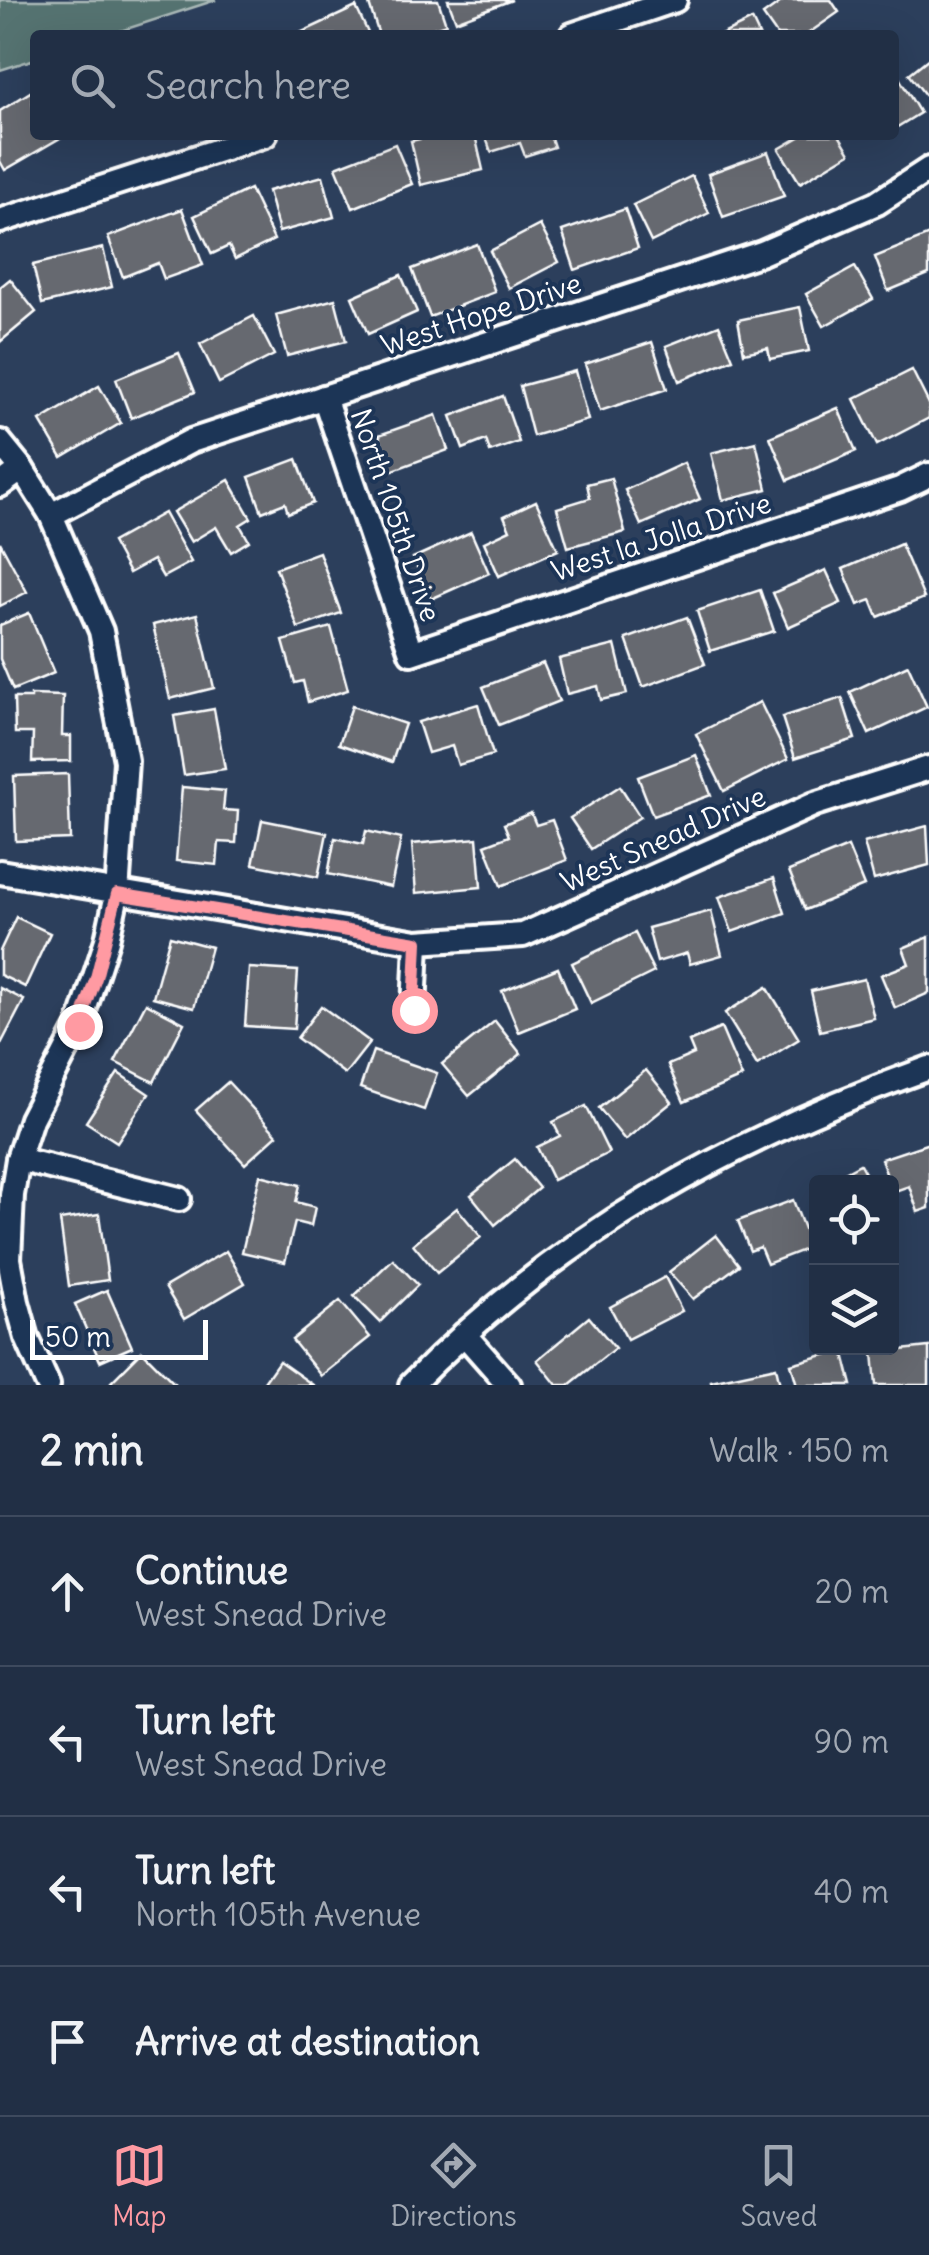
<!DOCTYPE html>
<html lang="en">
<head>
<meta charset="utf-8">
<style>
  body { margin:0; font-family:Delius,sans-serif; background:#2d3b50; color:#f1f3f6 }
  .controls { position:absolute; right:30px; bottom:30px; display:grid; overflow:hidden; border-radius:10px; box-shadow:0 10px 40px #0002 }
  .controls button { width:90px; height:90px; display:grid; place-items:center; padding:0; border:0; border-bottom:2px solid #3e4a5e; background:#212f45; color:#f1f3f6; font:50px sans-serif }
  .scale { position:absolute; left:30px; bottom:25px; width:178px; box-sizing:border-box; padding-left:10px; border:5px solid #fff; border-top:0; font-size:28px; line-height:35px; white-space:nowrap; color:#fff; -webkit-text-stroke:8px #1d3557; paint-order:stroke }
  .stop { position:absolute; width:30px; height:30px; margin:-22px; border:8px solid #ff9aa2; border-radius:50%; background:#fff }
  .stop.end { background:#ff9aa2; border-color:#fff; box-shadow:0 2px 10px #0008 }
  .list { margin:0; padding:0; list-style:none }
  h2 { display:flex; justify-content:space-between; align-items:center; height:130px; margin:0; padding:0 40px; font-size:42px }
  h2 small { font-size:32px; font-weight:400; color:#a2a9b3 }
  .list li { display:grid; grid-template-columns:65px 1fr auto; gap:30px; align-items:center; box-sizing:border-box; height:150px; padding:0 40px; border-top:2px solid #3e4a5e }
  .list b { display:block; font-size:38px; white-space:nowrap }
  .list p { margin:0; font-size:32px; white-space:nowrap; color:#a2a9b3 }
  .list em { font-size:32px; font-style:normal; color:#a2a9b3 }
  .icon { flex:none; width:55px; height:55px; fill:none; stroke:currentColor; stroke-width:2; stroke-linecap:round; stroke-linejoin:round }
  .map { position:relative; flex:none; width:929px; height:1385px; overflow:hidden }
  .search { position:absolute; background:#212f45; box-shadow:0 10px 40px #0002; left:30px; right:30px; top:30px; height:110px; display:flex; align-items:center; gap:25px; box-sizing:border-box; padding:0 35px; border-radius:10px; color:#a2a9b3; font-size:38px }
  .sheet { height:730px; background:#212f45 }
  nav { display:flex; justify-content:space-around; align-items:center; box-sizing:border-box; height:140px; border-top:2px solid #3e4a5e; background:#212f45; font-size:28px; color:#a2a9b3 }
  nav a { display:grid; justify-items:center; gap:5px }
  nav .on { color:#ff9aa2 }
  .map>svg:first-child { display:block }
  .green { fill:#547371; stroke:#aab9b8; stroke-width:2.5 }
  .building { fill:#666970; stroke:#fff; stroke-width:2.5 }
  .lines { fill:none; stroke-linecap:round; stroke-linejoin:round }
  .minor-casing { stroke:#fff; stroke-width:30 }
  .minor { stroke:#1d3557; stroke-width:22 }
  .route { stroke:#ff9aa2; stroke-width:12 }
  .labels { text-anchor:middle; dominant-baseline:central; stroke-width:8; stroke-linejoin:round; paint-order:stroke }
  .street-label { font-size:28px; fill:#fff; stroke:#1d3557 }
</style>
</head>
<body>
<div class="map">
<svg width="929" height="1385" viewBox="0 0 929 1385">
  <rect width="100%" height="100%" fill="#2c3f5c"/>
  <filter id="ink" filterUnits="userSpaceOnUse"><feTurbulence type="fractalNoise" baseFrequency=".01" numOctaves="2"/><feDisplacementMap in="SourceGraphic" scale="20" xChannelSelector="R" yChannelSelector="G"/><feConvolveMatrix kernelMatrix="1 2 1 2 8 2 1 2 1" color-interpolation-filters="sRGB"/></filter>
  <g filter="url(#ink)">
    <path class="green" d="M 0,0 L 216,0 L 108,35 L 35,35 L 35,59 L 0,70 Z"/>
    <g class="building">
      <path d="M 380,0 L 438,0 L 446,24 L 413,35 L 379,35 L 369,4 Z"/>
      <path d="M 448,0 L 512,0 L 456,21 Z"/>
      <path d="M 784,0 L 831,0 L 839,12 L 806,35 L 777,35 L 763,15 Z"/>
      <path d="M 356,7 L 369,35 L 299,35 L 298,34 Z"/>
      <path d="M 752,20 L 759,35 L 721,35 Z"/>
      <path d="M 929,58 L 929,100 L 909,74 Z"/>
      <path d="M 898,76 L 920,113 L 894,129 L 894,79 Z"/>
      <path d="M 32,91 L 35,135 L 58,135 L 60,138 L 5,170 L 0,161 L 0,111 Z"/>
      <path d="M 437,135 L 475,135 L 483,170 L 421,185 L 411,141 Z"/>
      <path d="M 485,135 L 550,135 L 554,147 L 525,156 L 520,143 L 491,152 Z"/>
      <path d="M 803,135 L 839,135 L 850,153 L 800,183 L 779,149 Z"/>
      <path d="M 395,144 L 412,184 L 353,208 L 336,167 Z"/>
      <path d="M 768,152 L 784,196 L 723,217 L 708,174 Z"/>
      <path d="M 323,176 L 334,217 L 279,232 L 268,191 Z"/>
      <path d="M 692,176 L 709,213 L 651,242 L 633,205 Z"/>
      <path d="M 250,189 L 274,240 L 235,259 L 229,246 L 212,254 L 194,216 Z"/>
      <path d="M 182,209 L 203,265 L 164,279 L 158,263 L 123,277 L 108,237 Z"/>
      <path d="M 625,209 L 638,248 L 575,270 L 562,231 Z"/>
      <path d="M 540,225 L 559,262 L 509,288 L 490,251 Z"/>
      <path d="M 929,235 L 929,274 L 888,291 L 875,257 Z"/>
      <path d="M 477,244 L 495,292 L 430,317 L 412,269 Z"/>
      <path d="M 103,248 L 112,287 L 42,304 L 33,265 Z"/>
      <path d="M 855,267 L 873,299 L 824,326 L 806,294 Z"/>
      <path d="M 401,275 L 417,312 L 368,334 L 352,297 Z"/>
      <path d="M 10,279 L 36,312 L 0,342 L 0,287 Z"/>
      <path d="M 335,299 L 346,341 L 287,356 L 276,315 Z"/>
      <path d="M 800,307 L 809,351 L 770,359 L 768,348 L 744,353 L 738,320 Z"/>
      <path d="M 254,316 L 274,355 L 219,383 L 200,344 Z"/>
      <path d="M 719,325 L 733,359 L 679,381 L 666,346 Z"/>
      <path d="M 652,342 L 667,389 L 600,411 L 585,364 Z"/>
      <path d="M 179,353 L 195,392 L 131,418 L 116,379 Z"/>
      <path d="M 912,370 L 929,404 L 929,418 L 877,445 L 854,399 Z"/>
      <path d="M 575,371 L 588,420 L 533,436 L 520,386 Z"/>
      <path d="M 99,386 L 121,423 L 62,458 L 40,421 Z"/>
      <path d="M 503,396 L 519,442 L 490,452 L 486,440 L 463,449 L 451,416 Z"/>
      <path d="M 838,408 L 856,451 L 788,480 L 770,437 Z"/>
      <path d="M 436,415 L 448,450 L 391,471 L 379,435 Z"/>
      <path d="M 756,442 L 767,489 L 723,500 L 711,453 Z"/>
      <path d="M 297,459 L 313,503 L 288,513 L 285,503 L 262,512 L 249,477 Z"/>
      <path d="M 684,463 L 700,499 L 641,525 L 625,490 Z"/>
      <path d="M 611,478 L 625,532 L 568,547 L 557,508 L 590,498 L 587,484 Z"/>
      <path d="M 229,480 L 251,518 L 240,525 L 249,541 L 231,552 L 216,527 L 191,542 L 173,512 Z"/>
      <path d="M 536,501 L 558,550 L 499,576 L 484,542 L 510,530 L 504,516 Z"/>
      <path d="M 164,513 L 191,562 L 163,577 L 153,560 L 129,573 L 112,542 Z"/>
      <path d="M 471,532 L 489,573 L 431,599 L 413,558 Z"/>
      <path d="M 0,542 L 27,592 L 0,606 Z"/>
      <path d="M 901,544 L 924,598 L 878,617 L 871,600 L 858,605 L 843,569 Z"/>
      <path d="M 319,552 L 341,613 L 298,628 L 276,568 Z"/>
      <path d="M 826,570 L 841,603 L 788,627 L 773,593 Z"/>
      <path d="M 760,590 L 774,631 L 710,651 L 697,611 Z"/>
      <path d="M 29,613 L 54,673 L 13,690 L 0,659 L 0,625 Z"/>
      <path d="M 197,614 L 214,688 L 170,699 L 153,625 Z"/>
      <path d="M 687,617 L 705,664 L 643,687 L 626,639 Z"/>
      <path d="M 331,627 L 348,690 L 308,702 L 303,681 L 295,683 L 283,641 Z"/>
      <path d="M 615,645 L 627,694 L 601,700 L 598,686 L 567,694 L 559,659 Z"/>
      <path d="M 543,663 L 559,701 L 499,725 L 483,687 Z"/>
      <path d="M 908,665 L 927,707 L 869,734 L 850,692 Z"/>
      <path d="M 31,695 L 63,696 L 62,736 L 71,736 L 71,761 L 32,762 L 33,733 L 15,733 L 14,698 L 31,698 Z"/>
      <path d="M 842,698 L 855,739 L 795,758 L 782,717 Z"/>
      <path d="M 760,702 L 788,759 L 724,791 L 696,734 Z"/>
      <path d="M 478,704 L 493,755 L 458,765 L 452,746 L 428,753 L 418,722 Z"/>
      <path d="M 352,706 L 405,724 L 392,762 L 339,744 Z"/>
      <path d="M 214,709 L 225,769 L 184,775 L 174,716 Z"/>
      <path d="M 696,755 L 711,795 L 653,816 L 638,777 Z"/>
      <path d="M 68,774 L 70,839 L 16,841 L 14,776 Z"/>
      <path d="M 620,786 L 640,817 L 591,849 L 570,818 Z"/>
      <path d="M 182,787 L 225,791 L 223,810 L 238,811 L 236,843 L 219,842 L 217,865 L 176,861 Z"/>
      <path d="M 531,813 L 536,825 L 552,820 L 567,860 L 501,886 L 485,845 L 509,836 L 504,824 Z"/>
      <path d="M 262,820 L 327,833 L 318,877 L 253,864 Z"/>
      <path d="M 927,826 L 929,865 L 874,880 L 864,843 Z"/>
      <path d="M 366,831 L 401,839 L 391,887 L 328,874 L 335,838 L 363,844 Z"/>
      <path d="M 477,838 L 481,887 L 416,893 L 412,844 Z"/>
      <path d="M 848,847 L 864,886 L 805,910 L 789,871 Z"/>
      <path d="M 774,878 L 785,913 L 732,932 L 719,897 Z"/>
      <path d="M 711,911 L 722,955 L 690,964 L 687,953 L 657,962 L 648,928 Z"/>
      <path d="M 16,917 L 50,933 L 25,987 L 0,975 L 0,951 Z"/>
      <path d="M 635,933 L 654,972 L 591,1003 L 572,963 Z"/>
      <path d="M 170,936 L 211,947 L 194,1008 L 153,997 Z"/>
      <path d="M 929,937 L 929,993 L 895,1008 L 881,975 L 909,964 L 903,948 Z"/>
      <path d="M 249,968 L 298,971 L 294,1029 L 245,1026 Z"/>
      <path d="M 558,968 L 575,1009 L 519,1032 L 502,991 Z"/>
      <path d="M 864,979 L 874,1018 L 820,1031 L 811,991 Z"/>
      <path d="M 767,987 L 799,1039 L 757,1065 L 725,1013 Z"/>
      <path d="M 0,988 L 24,1000 L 0,1046 Z"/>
      <path d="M 146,1003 L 184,1023 L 154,1082 L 115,1062 Z"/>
      <path d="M 321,1006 L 370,1042 L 345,1074 L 297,1038 Z"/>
      <path d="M 495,1021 L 521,1054 L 469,1096 L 442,1064 Z"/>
      <path d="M 721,1028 L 742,1077 L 684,1102 L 668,1065 L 694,1054 L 689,1042 Z"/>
      <path d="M 373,1051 L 437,1073 L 424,1110 L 360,1088 Z"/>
      <path d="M 646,1070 L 672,1102 L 625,1140 L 599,1108 Z"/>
      <path d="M 118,1073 L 149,1094 L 117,1142 L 86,1122 Z"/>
      <path d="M 228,1082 L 277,1135 L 245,1164 L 196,1110 Z"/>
      <path d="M 586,1106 L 609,1153 L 553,1180 L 537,1147 L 560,1136 L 553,1122 Z"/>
      <path d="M 929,1143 L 929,1208 L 918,1212 L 909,1186 L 892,1192 L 892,1182 L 889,1182 L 881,1159 Z"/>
      <path d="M 515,1159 L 539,1188 L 495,1225 L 471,1195 Z"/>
      <path d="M 860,1164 L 870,1182 L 826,1182 Z"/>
      <path d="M 260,1175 L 300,1185 L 296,1202 L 315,1207 L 311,1226 L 295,1222 L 285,1262 L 242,1252 Z"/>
      <path d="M 793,1200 L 811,1247 L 767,1264 L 760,1247 L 750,1251 L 738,1221 Z"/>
      <path d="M 457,1208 L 481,1237 L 437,1273 L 413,1244 Z"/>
      <path d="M 99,1214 L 108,1280 L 69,1286 L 60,1220 Z"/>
      <path d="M 716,1235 L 739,1265 L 693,1299 L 669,1272 Z"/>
      <path d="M 226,1251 L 245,1283 L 184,1319 L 165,1287 Z"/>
      <path d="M 393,1259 L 418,1285 L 380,1322 L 354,1296 Z"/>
      <path d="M 665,1277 L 682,1311 L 627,1339 L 610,1307 Z"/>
      <path d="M 107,1290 L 132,1347 L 100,1361 L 75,1304 Z"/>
      <path d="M 340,1301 L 370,1337 L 321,1376 L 292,1340 Z"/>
      <path d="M 589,1317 L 615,1348 L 569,1385 L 557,1385 L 537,1360 Z"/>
      <path d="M 929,1347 L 929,1385 L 876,1385 L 873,1353 Z"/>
      <path d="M 843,1350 L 852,1385 L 797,1385 L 791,1364 Z"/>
      <path d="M 142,1351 L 176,1385 L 114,1385 L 111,1382 Z"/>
      <path d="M 279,1361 L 313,1385 L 262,1385 Z"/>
      <path d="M 776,1367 L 780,1385 L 712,1385 L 711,1381 Z"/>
    </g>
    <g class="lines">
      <g class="minor-casing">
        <g id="minor">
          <path d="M 572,35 L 675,0"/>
          <path d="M 0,221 L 265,135"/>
          <path d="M 324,397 L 411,653 L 900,489 L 929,475"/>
          <path d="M 0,442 L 22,469 L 51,515 L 101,631 L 126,761 L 117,894 L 107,940 L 79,1026 L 31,1119 L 18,1159 L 12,1195 L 9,1259 L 17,1302 L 27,1338 L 48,1385"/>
          <path d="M 0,485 L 22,469"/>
          <path d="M 51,515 L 191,441 L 762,253 L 877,203 L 929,169"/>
          <path d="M 0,872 L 417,942 L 523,935 L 815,804 L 929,768"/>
          <path d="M 414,1010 L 417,942"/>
          <path d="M 18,1159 L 179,1199"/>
          <path d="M 464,1334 L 509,1385"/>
          <path d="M 411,1385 C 560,1234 731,1139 929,1068"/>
        </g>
      </g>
      <use href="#minor" class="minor"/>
    </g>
  </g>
  <g class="lines" filter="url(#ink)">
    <path class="route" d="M 79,1026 L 96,978 L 117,894 L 417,942 L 414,1010"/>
  </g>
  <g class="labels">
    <g class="street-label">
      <text transform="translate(481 314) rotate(-18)">West Hope Drive</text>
      <text transform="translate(396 515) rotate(71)">North 105th Drive</text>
      <text transform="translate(661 537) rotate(-18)">West la Jolla Drive</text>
      <text transform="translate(663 839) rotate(-24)">West Snead Drive</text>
    </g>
  </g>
</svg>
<div class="controls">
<button><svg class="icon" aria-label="locate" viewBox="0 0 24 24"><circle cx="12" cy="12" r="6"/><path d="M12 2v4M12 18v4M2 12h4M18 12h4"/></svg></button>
<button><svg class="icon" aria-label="layers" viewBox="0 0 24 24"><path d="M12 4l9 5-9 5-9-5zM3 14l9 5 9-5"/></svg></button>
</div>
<div class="scale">50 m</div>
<div class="stop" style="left:414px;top:1010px"></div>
<div class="stop end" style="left:79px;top:1026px"></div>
<div class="search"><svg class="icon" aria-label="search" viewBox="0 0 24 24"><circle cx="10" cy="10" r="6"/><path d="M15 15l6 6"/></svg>Search here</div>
</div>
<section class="sheet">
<h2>2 min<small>Walk · 150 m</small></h2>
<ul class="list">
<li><svg class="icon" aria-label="ahead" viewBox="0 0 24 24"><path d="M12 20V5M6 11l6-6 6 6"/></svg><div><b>Continue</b><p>West Snead Drive</p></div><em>20 m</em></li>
<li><svg class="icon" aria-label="left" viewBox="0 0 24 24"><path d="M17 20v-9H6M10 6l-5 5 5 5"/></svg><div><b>Turn left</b><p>West Snead Drive</p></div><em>90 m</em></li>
<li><svg class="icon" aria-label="left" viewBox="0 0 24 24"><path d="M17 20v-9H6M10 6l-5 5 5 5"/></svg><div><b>Turn left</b><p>North 105th Avenue</p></div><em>40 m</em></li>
<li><svg class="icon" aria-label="arrive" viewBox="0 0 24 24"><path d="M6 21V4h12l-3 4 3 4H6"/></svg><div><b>Arrive at destination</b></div></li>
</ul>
</section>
<nav>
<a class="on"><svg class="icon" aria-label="map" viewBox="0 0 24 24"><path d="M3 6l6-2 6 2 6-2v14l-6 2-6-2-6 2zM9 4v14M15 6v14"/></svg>Map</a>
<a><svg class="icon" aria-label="directions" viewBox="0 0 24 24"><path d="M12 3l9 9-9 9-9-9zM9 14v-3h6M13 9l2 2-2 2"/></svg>Directions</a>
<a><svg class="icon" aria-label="saved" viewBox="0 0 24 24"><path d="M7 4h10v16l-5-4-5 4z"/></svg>Saved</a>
</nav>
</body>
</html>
